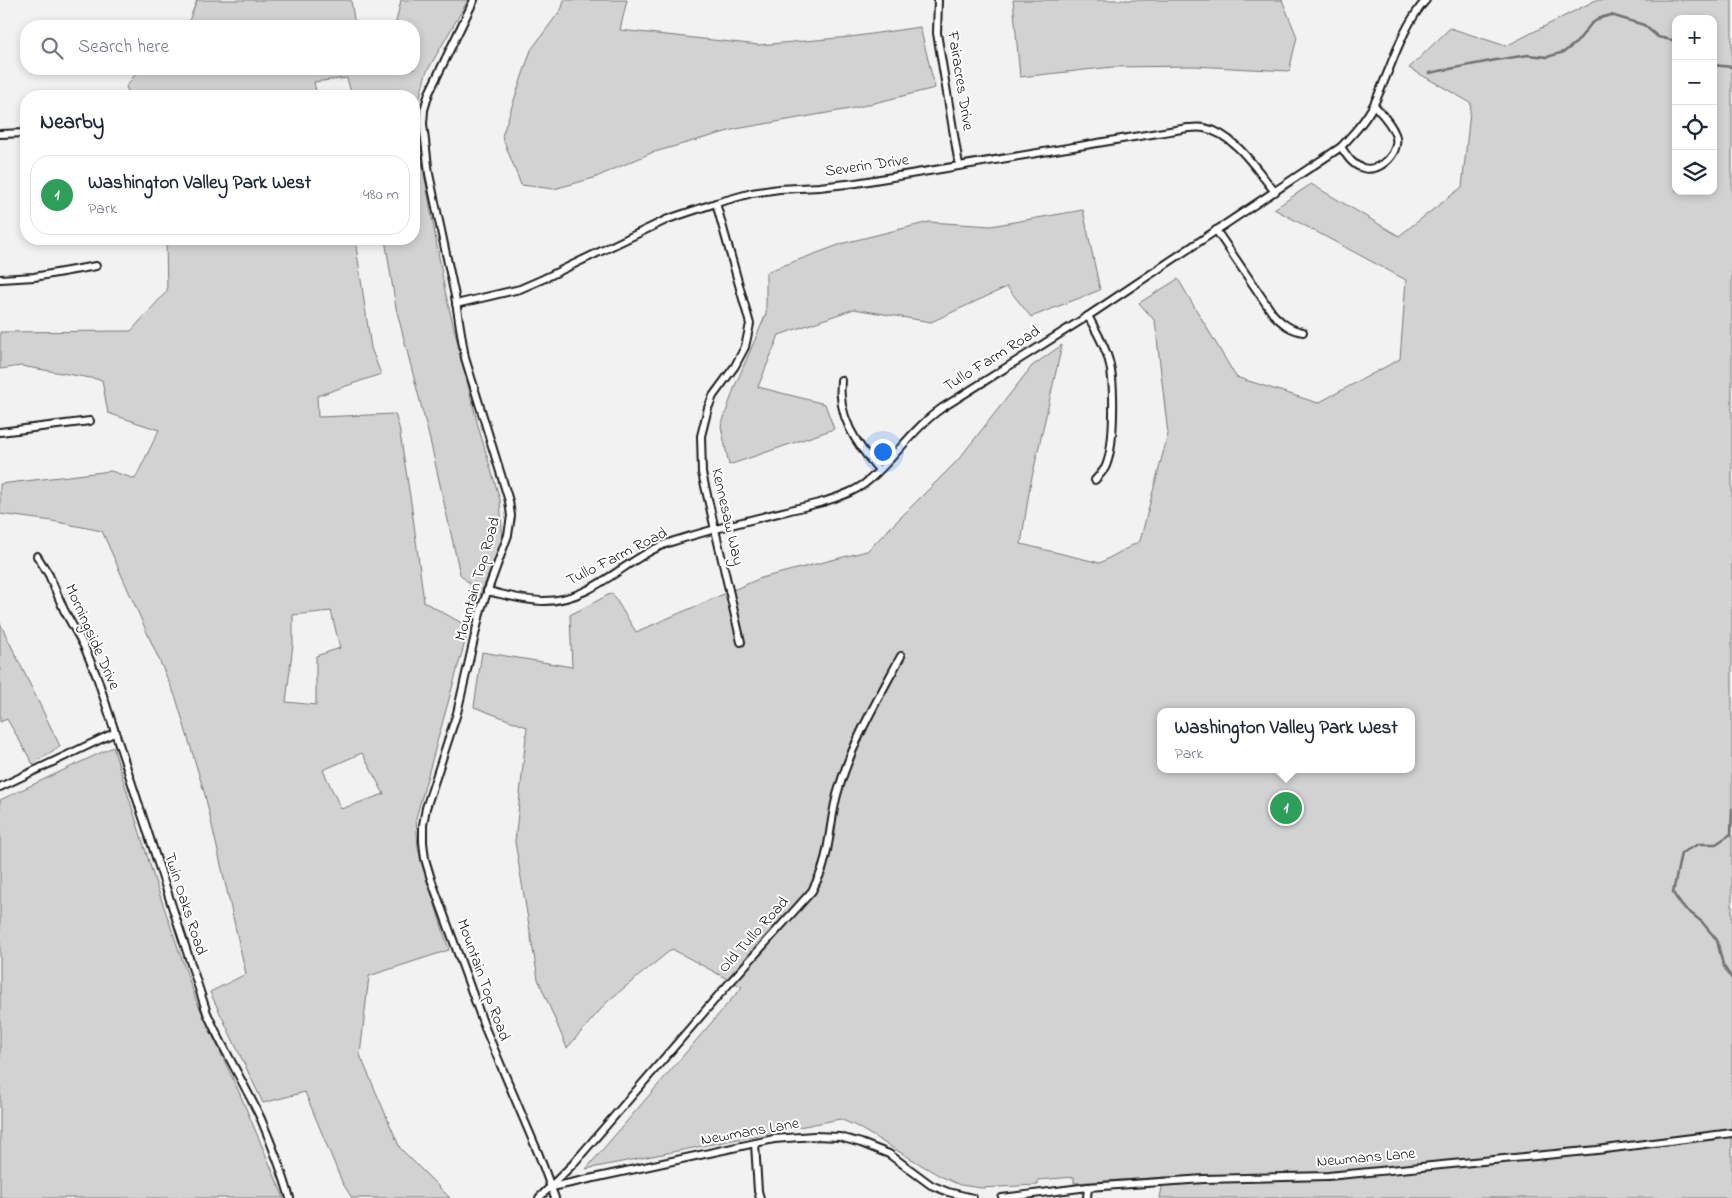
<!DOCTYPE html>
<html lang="en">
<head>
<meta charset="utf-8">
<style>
  body { margin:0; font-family:"Indie Flower",sans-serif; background:#f6f6f7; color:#1f2937 }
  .controls { position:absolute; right:15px; top:15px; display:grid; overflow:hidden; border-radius:10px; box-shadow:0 2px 8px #0003 }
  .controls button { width:45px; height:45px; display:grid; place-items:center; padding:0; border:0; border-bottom:1px solid #e0e1e3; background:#fff; color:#1f2937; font:25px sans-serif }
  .you { position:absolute; left:882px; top:451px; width:18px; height:18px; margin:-12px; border:4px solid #fff; border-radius:50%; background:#1a73e8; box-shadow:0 0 0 8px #1a73e833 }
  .badge { display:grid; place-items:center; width:32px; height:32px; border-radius:50%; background:#1a73e8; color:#fff; font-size:16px; font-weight:700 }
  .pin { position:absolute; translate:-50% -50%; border:2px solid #fff; box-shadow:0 1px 5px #0006 }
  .popup { position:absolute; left:1157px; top:708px; width:258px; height:65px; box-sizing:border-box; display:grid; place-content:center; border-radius:10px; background:#fff; filter:drop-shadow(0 1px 4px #0005); font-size:16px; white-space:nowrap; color:#747a83 }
  .popup b { font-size:19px; color:#1f2937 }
  .popup::after { content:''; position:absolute; left:50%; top:100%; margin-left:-10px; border:10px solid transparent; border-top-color:#fff }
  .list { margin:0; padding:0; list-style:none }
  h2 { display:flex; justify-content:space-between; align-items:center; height:65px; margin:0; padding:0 20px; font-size:21px }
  h2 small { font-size:16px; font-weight:400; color:#747a83 }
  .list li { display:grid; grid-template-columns:32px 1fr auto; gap:15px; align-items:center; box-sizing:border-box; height:80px; margin:0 10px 10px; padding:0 10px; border:1px solid #e0e1e3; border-radius:20px }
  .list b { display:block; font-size:19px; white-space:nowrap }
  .list p { margin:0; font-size:16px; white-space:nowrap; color:#747a83 }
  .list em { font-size:16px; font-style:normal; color:#747a83 }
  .icon { flex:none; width:28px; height:28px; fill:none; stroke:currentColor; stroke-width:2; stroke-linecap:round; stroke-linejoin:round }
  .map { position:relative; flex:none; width:1732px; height:1198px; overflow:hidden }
  .search { position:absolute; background:#fff; box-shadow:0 2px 8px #0003; left:20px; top:20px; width:400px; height:55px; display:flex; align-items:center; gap:12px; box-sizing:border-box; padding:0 18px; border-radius:20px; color:#747a83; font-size:19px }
  .panel { position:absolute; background:#fff; box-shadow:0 2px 8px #0003; left:20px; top:90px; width:400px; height:155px; border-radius:20px }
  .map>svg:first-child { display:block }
  .green { fill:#d2d2d2; stroke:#777; fill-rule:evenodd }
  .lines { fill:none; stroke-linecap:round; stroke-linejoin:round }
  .stream { stroke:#707070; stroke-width:2.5 }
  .street-casing { stroke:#1c1c1c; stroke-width:10 }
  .street { stroke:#fff; stroke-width:6 }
  .labels { text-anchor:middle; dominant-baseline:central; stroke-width:4; stroke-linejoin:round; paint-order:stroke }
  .street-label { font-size:16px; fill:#1c1c1c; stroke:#fff }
</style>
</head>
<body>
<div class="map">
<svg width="1732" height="1198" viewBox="0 0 1732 1198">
  <rect width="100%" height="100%" fill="#f2f2f2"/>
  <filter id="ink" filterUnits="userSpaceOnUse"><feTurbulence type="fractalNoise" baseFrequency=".02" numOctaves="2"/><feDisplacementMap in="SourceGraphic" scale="10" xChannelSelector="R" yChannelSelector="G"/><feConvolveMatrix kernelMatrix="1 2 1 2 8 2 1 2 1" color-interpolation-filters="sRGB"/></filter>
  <g filter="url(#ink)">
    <g class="green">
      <path d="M 197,0 L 351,0 L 355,26 L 187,26 Z"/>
      <path d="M 401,0 L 468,0 L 426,73 L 417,108 L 419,144 L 445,291 L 478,426 L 500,500 L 503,541 L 480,595 L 460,574 L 430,440 L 396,308 L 385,239 L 414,239 L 414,96 L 352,96 L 347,78 L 314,82 L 317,96 L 130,96 L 126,87 L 139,69 L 414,69 L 414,26 L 395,26 Z"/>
      <path d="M 564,0 L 627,0 L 620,30 L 759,45 L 850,37 L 920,27 L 935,88 L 850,109 L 736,129 L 651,153 L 594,178 L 554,189 L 521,185 L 502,136 L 531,50 L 562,8 Z"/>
      <path d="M 1013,0 L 1282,0 L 1297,37 L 1289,71 L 1194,66 L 1113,67 L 1020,77 Z"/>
      <path d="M 1596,0 L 1732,0 L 1732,1198 L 1160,1198 L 1163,1182 L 1168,1181 L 1167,1177 L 1074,1183 L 1074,1177 L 1038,1180 L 1038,1185 L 981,1188 L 960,1185 L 940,1176 L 856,1126 L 840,1119 L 586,1169 L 742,987 L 672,949 L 608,1001 L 567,1048 L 538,979 L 515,842 L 527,727 L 474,707 L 482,652 L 572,667 L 570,615 L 612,593 L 636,632 L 761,578 L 867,551 L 958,460 L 1032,366 L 1062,345 L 1030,486 L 1021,544 L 1100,563 L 1140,541 L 1168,434 L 1155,321 L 1139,303 L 1178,279 L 1236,377 L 1318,403 L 1400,359 L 1406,280 L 1274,209 L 1311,184 L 1399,236 L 1462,187 L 1471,103 L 1409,68 L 1450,28 L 1506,46 ZM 1676,19 L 1713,19 L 1713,191 L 1676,191 ZM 1161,712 L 1411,712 L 1411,769 L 1161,769 Z"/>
      <path d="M 1083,210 L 1100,290 L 1031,317 L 1007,287 L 931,322 L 854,309 L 779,335 L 758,387 L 825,404 L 834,429 L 729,465 L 721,426 L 735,386 L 766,314 L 766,272 L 844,243 L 929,222 L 991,226 Z"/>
      <path d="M 166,239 L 355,239 L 371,348 L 381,374 L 317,396 L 318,417 L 395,414 L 399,427 L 412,509 L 424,602 L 469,627 L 416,818 L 418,849 L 449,950 L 369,976 L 360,1055 L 400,1148 L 450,1198 L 352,1198 L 342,1182 L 305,1092 L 263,1103 L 210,992 L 246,974 L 205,795 L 176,698 L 102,531 L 52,521 L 0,514 L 0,484 L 111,471 L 135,479 L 159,430 L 108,413 L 102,380 L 21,366 L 0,369 L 0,332 L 131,331 L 167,291 ZM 331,611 L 340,648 L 316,656 L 316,705 L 286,702 L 293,644 L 293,615 ZM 362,753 L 384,794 L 341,809 L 323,770 Z"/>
      <path d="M 0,623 L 60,746 L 33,764 L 7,719 L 0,722 Z"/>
      <path d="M 113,747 L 156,884 L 196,1000 L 239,1092 L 284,1198 L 0,1198 L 0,800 Z"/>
    </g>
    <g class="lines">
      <g class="stream">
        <path d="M 1713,65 L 1732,67"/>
        <path d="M 1429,73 L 1496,60 L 1528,55 L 1547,57 L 1564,52 L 1577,42 L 1591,24 L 1600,18 L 1611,15 L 1644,25 L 1658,37 L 1676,41"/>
        <path d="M 1732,809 L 1731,834 L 1716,844 L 1699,844 L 1681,853 L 1673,893 L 1682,906 L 1702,922 L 1717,940 L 1723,965 L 1732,979"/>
      </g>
      <g class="street-casing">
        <g id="street">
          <path d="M 474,0 L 429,93 L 424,110 L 423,124 L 429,174 L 455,296 L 465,358 L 509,501 L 511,516 L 508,535 L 481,609 L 457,713 L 426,808 L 423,825 L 423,842 L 425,859 L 431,879 L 485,1028 L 539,1155 L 555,1198"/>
          <path d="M 938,0 L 937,33 L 959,165"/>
          <path d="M 0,134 L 26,133"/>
          <path d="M 1341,147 C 1347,156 1352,165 1363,168 C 1381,173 1402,151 1395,134 C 1391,123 1381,113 1374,105"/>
          <path d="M 716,203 L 750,324 L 745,347 L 735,366 L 713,396 L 708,408 L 701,436 L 702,473 L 741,642"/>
          <path d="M 1216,230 L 1273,314 C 1282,323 1290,330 1303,332"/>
          <path d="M 0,279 L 34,277 L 96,266"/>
          <path d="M 456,304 L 520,289 L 543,279 L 668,219 L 716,203 L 752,193 L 779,189 L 819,187 L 856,183 L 1188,128 C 1193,128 1199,127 1204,128 C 1235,134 1256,169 1275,192"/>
          <path d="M 1088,316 C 1096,331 1105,345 1109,361 C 1115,383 1115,448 1105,468 C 1102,472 1099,476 1095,480"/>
          <path d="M 841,380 C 837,416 856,444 879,470"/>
          <path d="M 0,432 L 90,421"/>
          <path d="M 37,556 L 49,575 L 64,610 L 84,646 L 97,677 L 207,1013 C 223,1049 244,1083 261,1119 C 272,1145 282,1171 290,1198"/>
          <path d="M 487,591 C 506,595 525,601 544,601 C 594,601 626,557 671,542 C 720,526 772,515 823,502 C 838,497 855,492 868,481 C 895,458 913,428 942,408 L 1088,316 L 1341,147 C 1353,134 1366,120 1374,104 C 1391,70 1400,29 1426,0"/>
          <path d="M 0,787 L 116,732"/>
          <path d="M 755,1144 L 758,1191 L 760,1198"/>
          <path d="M 552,1187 L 774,1139 L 814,1136 L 840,1137 L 861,1143 L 889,1154 L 931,1185 L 948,1192 L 973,1198"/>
          <path d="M 539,1198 L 573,1164 L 717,997 L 812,891 C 816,882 822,873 824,863 C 831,838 831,812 839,788 C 853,741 878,699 901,656"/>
          <path d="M 1002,1198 L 1088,1187 L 1204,1179 L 1328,1176 L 1597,1150 L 1732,1133"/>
          <path d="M 1087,1198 L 1088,1187"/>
        </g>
      </g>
      <use href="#street" class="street"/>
    </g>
  </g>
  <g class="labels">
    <g class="street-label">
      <text transform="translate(960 81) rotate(81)">Fairacres Drive</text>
      <text transform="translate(867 166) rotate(-8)">Severin Drive</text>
      <text transform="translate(992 359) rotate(-32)">Tullo Farm Road</text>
      <text transform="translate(727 517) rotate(77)">Kennesaw Way</text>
      <text transform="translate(617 557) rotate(-27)">Tullo Farm Road</text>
      <text transform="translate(478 579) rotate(-74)">Mountain Top Road</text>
      <text transform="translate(92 637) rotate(66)">Morningside Drive</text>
      <text transform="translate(185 904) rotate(72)">Twin Oaks Road</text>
      <text transform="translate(754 935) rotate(-48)">Old Tullo Road</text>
      <text transform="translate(483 980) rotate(70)">Mountain Top Road</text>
      <text transform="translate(750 1132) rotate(-10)">Newmans Lane</text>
      <text transform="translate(1366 1158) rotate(-5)">Newmans Lane</text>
    </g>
  </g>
</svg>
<div class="controls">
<button>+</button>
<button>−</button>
<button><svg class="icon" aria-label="locate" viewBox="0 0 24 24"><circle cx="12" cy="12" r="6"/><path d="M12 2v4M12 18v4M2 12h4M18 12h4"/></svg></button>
<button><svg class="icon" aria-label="layers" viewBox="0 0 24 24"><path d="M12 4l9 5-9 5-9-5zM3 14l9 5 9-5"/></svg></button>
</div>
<div class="you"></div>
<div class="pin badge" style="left:1286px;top:808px;background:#2e9e5b">1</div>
<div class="popup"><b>Washington Valley Park West</b>Park</div>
<div class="search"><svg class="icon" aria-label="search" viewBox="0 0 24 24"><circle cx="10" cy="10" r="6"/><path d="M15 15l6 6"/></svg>Search here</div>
<section class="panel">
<h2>Nearby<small></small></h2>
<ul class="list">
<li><span class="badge" style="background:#2e9e5b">1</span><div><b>Washington Valley Park West</b><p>Park</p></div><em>480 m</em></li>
</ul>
</section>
</div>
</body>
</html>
